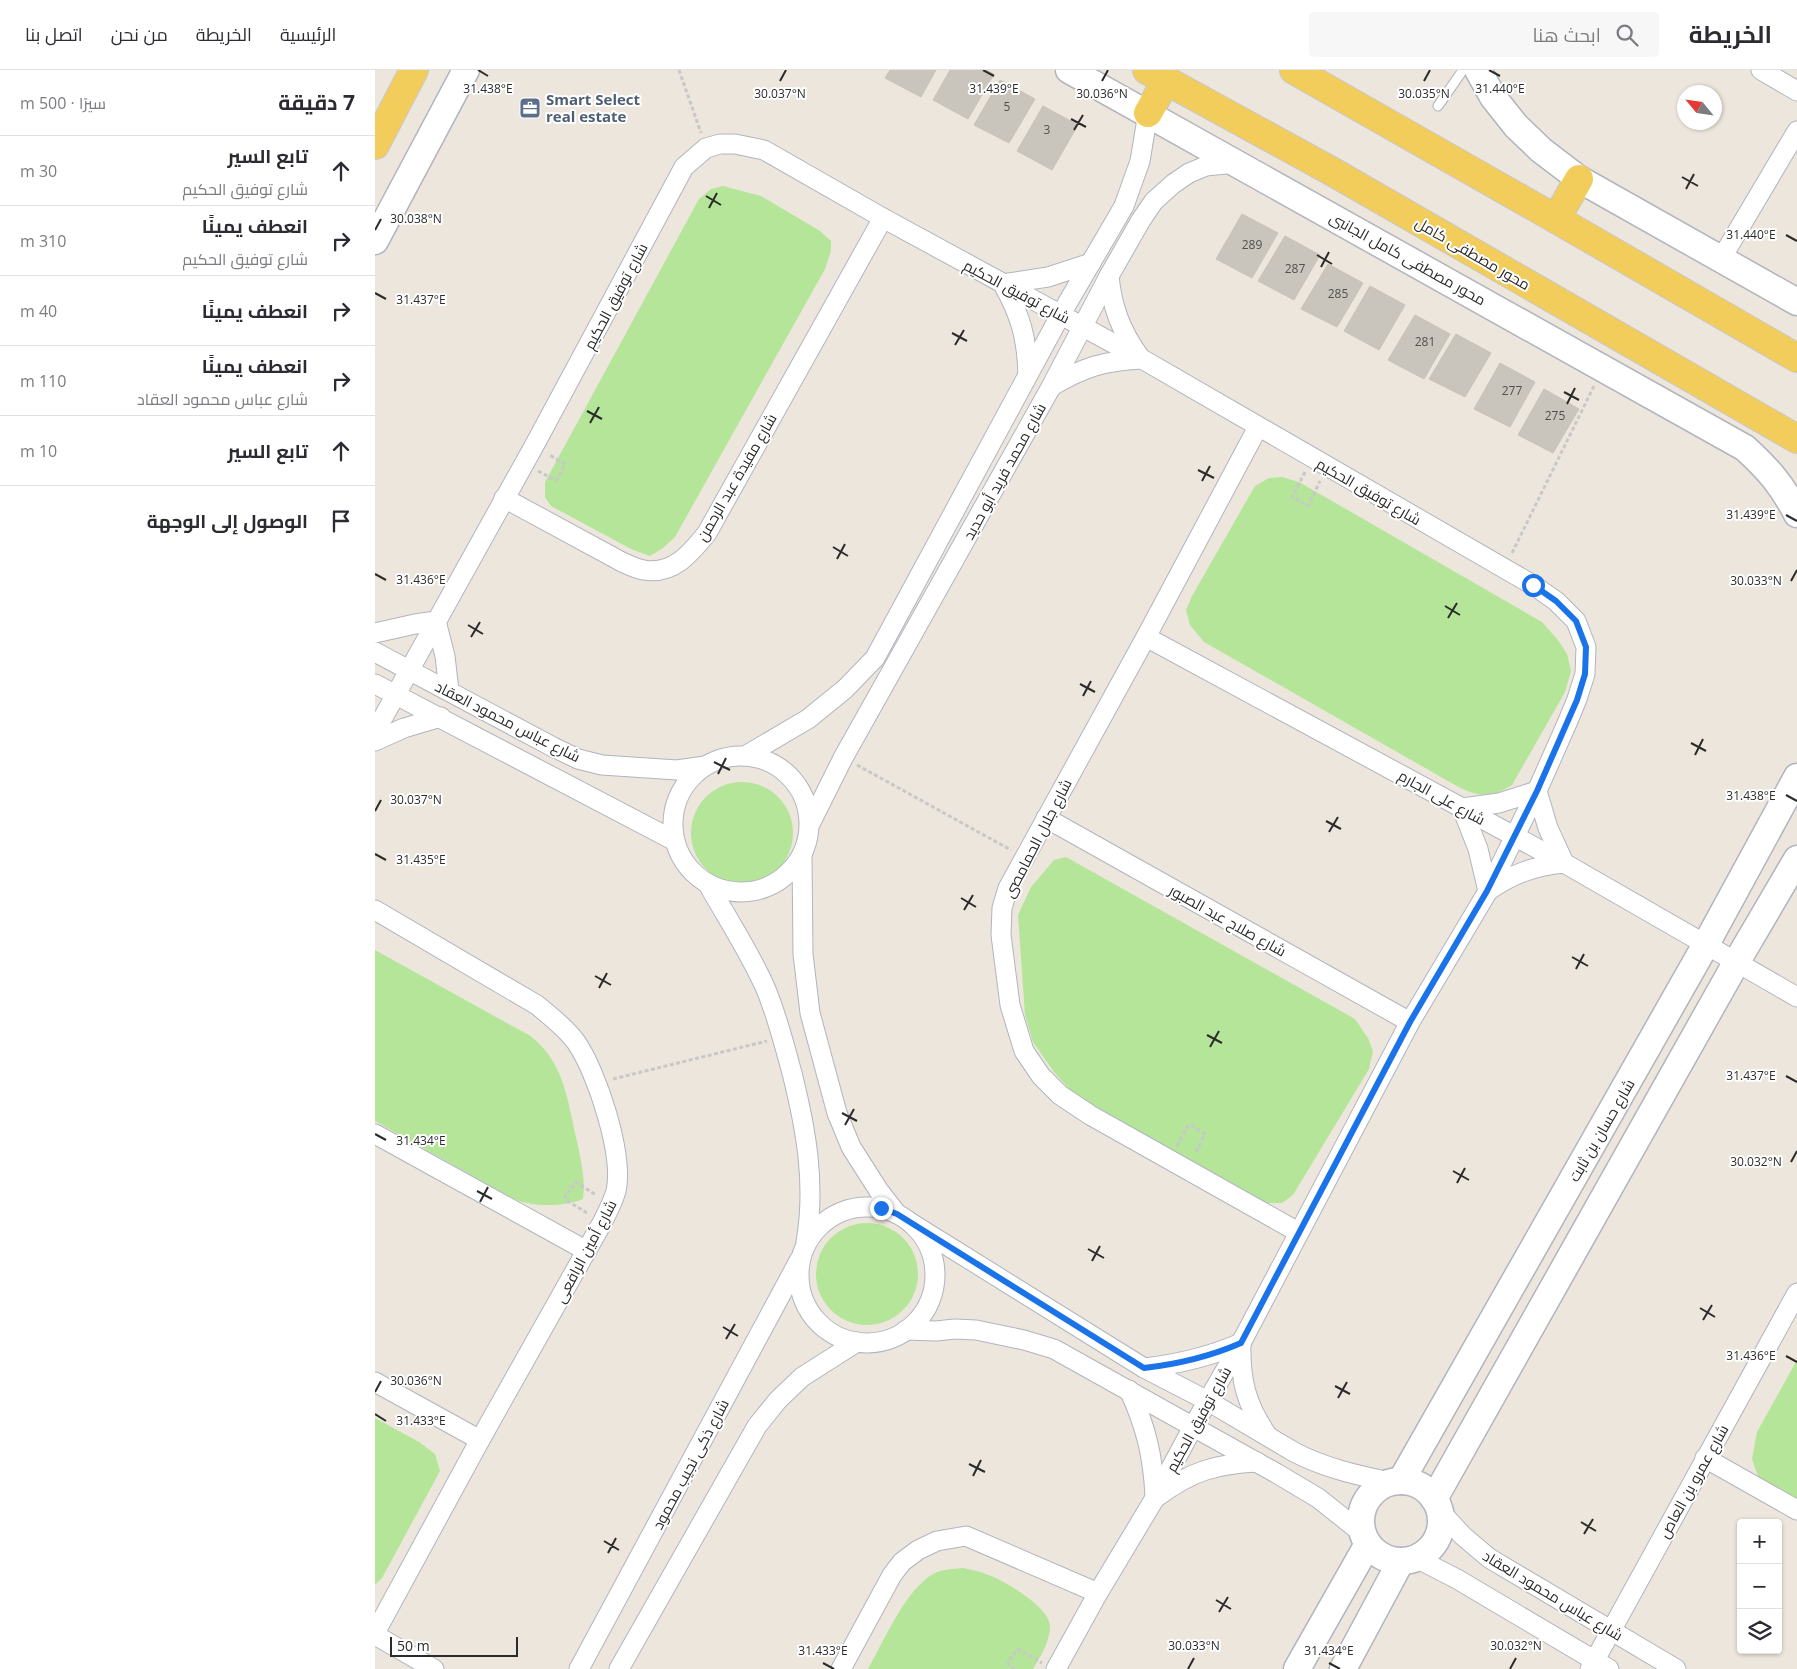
<!DOCTYPE html>
<html lang="ar">
<head>
<meta charset="utf-8">
<style>
  body { margin:0; font-family:"Open Sans",Cairo,sans-serif; background:#f7f7f7; color:#2b2b33; direction:rtl }
  .controls { position:absolute; right:15px; bottom:15px; display:grid; overflow:hidden; border-radius:5px; box-shadow:0 1px 4px #0004 }
  .controls button { width:45px; height:45px; display:grid; place-items:center; padding:0; border:0; border-bottom:1px solid #e1e1e2; background:#fff; color:#2b2b33; font:25px sans-serif }
  .compass { position:absolute; left:1302px; top:15px; width:45px; height:45px; border-radius:50%; background:#fff; box-shadow:0 1px 4px #0004; rotate:299deg }
  .scale { position:absolute; left:15px; bottom:12px; width:128px; box-sizing:border-box; padding-left:5px; border:2px solid #2b2b2b; border-top:0; font-size:14px; line-height:18px; white-space:nowrap; color:#2b2b2b; -webkit-text-stroke:4px #fff; paint-order:stroke }
  .stop { position:absolute; width:15px; height:15px; margin:-11px; border:4px solid #1a73e8; border-radius:50%; background:#fff }
  .stop.end { background:#1a73e8; border-color:#fff; box-shadow:0 1px 5px #0008 }
  .list { margin:0; padding:0; list-style:none }
  h2 { display:flex; justify-content:space-between; align-items:center; height:65px; margin:0; padding:0 20px; font-size:21px }
  h2 small { font-size:16px; font-weight:400; color:#7c7c81 }
  .list li { display:grid; grid-template-columns:32px 1fr auto; gap:15px; align-items:center; box-sizing:border-box; height:70px; padding:0 20px; border-top:1px solid #e1e1e2 }
  .list b { display:block; font-size:19px; white-space:nowrap }
  .list p { margin:0; font-size:16px; white-space:nowrap; color:#7c7c81 }
  .list em { font-size:16px; font-style:normal; color:#7c7c81 }
  .icon { flex:none; width:28px; height:28px; fill:none; stroke:currentColor; stroke-width:2; stroke-linecap:round; stroke-linejoin:round }
  .map { position:relative; flex:none; width:1422px; height:1599px; overflow:hidden; direction:ltr }
  header { display:flex; align-items:center; gap:30px; box-sizing:border-box; height:70px; padding:0 25px; background:#fff; border-bottom:1px solid #e1e1e2 }
  header strong { font-size:24px }
  nav { display:flex; gap:28px; margin-inline-start:auto; font-size:18px }
  .search { width:350px; height:45px; background:#f7f7f7; display:flex; align-items:center; gap:12px; box-sizing:border-box; padding:0 18px; border-radius:5px; color:#7c7c81; font-size:19px }
  main { display:flex }
  aside { flex:1; background:#fff }
  .map>svg:first-child { display:block }
  .green { fill:#b4e599 }
  .building { fill:#c9c4bc; stroke:#c9c2b7 }
  .lines { fill:none; stroke-linecap:round; stroke-linejoin:round }
  .lane-casing { stroke:#b1b4bf; stroke-width:11 }
  .street-casing { stroke:#b1b4bf; stroke-width:21 }
  .secondary-casing { stroke:#b1b4bf; stroke-width:29 }
  .primary-casing { stroke:#c8c8c8; stroke-width:30 }
  .path { stroke:#c8c8c8; stroke-width:3; stroke-dasharray:4 2.5; stroke-linecap:butt }
  .lane { stroke:#fff; stroke-width:9 }
  .street { stroke:#fff; stroke-width:19 }
  .secondary { stroke:#fff; stroke-width:26 }
  .primary { stroke:#f3cd5c; stroke-width:28 }
  .route { stroke:#1a73e8; stroke-width:6 }
  .ticks { fill:none; stroke:#2b2b2b; stroke-width:2 }
  .labels { text-anchor:middle; dominant-baseline:central; stroke-width:4; stroke-linejoin:round; paint-order:stroke }
  .number-label { font-size:12px; fill:#52514f }
  .service-label { font-size:15px; font-weight:bold; fill:#4e5e75; stroke:#fff; text-anchor:start }
  .street-label { font-size:15px; fill:#2b2b2b; stroke:#fff }
  .ticks-label { font-size:12px; text-anchor:middle; fill:#2b2b2b; stroke:#fff; stroke-width:4; stroke-linejoin:round; paint-order:stroke }
</style>
</head>
<body>
<header>
<strong>الخريطة</strong>
<div class="search"><svg class="icon" aria-label="search" viewBox="0 0 24 24"><circle cx="10" cy="10" r="6"/><path d="M15 15l6 6"/></svg>ابحث هنا</div>
<nav><a>الرئيسية</a><a>الخريطة</a><a>من نحن</a><a>اتصل بنا</a></nav>
</header>
<main>
<div class="map">
<svg width="1422" height="1599" viewBox="0 0 1422 1599">
  <rect width="100%" height="100%" fill="#ede6dd"/>
  <g class="green">
    <path d="M 348,116 L 386,126 L 445,161 L 456,171 L 456,181 L 450,199 L 300,467 L 288,478 L 275,486 L 256,479 L 176,436 L 170,427 L 170,412 L 324,129 L 336,119 Z"/>
    <path d="M 907,407 L 924,412 L 1167,552 L 1183,570 L 1192,584 L 1196,601 L 1190,622 L 1137,715 C 1115,729 1102,727 1080,715 L 829,572 L 815,555 L 811,540 L 817,526 L 880,416 L 894,408 Z"/>
    <circle cx="367" cy="763" r="51"/>
    <path d="M 691,787 L 980,949 L 993,968 L 998,981 L 994,999 L 918,1125 L 907,1133 L 889,1133 L 699,1024 L 679,1002 L 658,972 L 650,945 L 643,845 L 656,817 L 679,790 Z"/>
    <path d="M 0,880 L 139,957 C 146,961 154,964 159,969 C 189,994 193,1032 201,1067 C 205,1087 211,1108 208,1129 C 188,1137 158,1137 139,1129 L 0,1051 Z"/>
    <circle cx="492" cy="1204" r="51"/>
    <path d="M 1422,1290 L 1422,1431 L 1384,1409 L 1377,1389 L 1382,1362 Z"/>
    <path d="M 0,1348 L 44,1372 L 60,1384 L 65,1401 L 7,1508 L 0,1515 Z"/>
    <path d="M 588,1498 C 596,1500 604,1501 611,1504 C 628,1510 674,1536 675,1556 C 675,1572 666,1585 658,1599 L 493,1599 C 509,1571 531,1519 558,1504 C 567,1499 579,1499 588,1498 Z"/>
  </g>
  <g class="building">
    <path d="M 515,0 L 561,0 L 546,27 L 510,8 Z"/>
    <path d="M 575,0 L 611,0 L 619,4 L 593,49 L 558,30 Z"/>
    <path d="M 625,10 L 660,29 L 634,73 L 599,55 Z"/>
    <path d="M 668,36 L 703,55 L 677,100 L 642,81 Z"/>
    <path d="M 867,144 L 903,163 L 877,208 L 841,189 Z"/>
    <path d="M 910,166 L 945,185 L 919,230 L 883,211 Z"/>
    <path d="M 953,194 L 988,213 L 962,257 L 926,239 Z"/>
    <path d="M 995,216 L 1030,235 L 1004,280 L 969,261 Z"/>
    <path d="M 1040,245 L 1075,264 L 1049,309 L 1013,290 Z"/>
    <path d="M 1081,264 L 1116,283 L 1090,327 L 1054,309 Z"/>
    <path d="M 1125,293 L 1160,312 L 1135,357 L 1099,339 Z"/>
    <path d="M 1169,319 L 1204,339 L 1178,383 L 1143,365 Z"/>
  </g>
  <g class="lines">
    <g class="lane-casing">
      <path id="lane" d="M 1063,36 L 1088,0"/>
    </g>
    <g class="street-casing">
      <g id="street">
        <path d="M 1386,0 L 1422,21"/>
        <path d="M 1346,189 L 1422,61"/>
        <path d="M 734,206 C 737,237 746,261 764,286"/>
        <path d="M 653,305 C 652,269 646,246 628,214 L 673,207 L 716,193"/>
        <path d="M 677,316 C 709,297 729,291 766,289"/>
        <path d="M 883,357 L 771,567 L 633,818 L 627,838 L 626,865 L 635,935 L 649,981 L 666,1006 L 685,1025 L 715,1045 L 923,1162"/>
        <path d="M 129,428 L 247,492 C 254,495 261,499 269,500 C 298,505 315,484 332,463 L 508,148"/>
        <path d="M 0,563 L 40,554 L 61,551 L 70,586 L 74,621"/>
        <path d="M 771,567 L 1189,793 L 1422,927"/>
        <path d="M 0,582 L 178,677 L 203,689 L 227,695 L 302,700 L 330,696"/>
        <path d="M 0,614 L 300,771"/>
        <path d="M 0,662 L 159,376 L 309,97 L 331,78 L 345,74 L 360,74 L 389,80 L 508,148 L 767,289 L 1158,515 L 1181,531 L 1201,551 L 1211,577 L 1210,604 L 1202,629 L 1193,651 L 1162,721 L 1113,821 L 1035,952 L 866,1273 L 819,1355 L 780,1428 L 723,1523 L 681,1599"/>
        <path d="M 0,671 L 29,658 L 66,647"/>
        <circle cx="366" cy="754" r="68"/>
        <path d="M 370,686 L 433,649 L 470,619 L 500,588 L 686,244 L 749,136 L 765,91 L 773,43"/>
        <path d="M 1162,721 L 1173,758 L 1189,793 C 1159,796 1137,804 1113,821 L 1103,779 L 1087,738 L 1124,733 Z"/>
        <path d="M 671,748 L 1035,952"/>
        <path d="M 435,754 L 468,688 L 676,317 L 734,206 L 766,150 L 779,131 L 798,114 L 814,103 L 831,96 L 861,93"/>
        <path d="M 427,785 L 428,884 L 435,943 L 462,1043 L 476,1077 L 504,1121 L 522,1144"/>
        <path d="M 333,814 C 352,848 374,881 390,917 C 402,945 409,974 417,1003 C 431,1059 441,1114 431,1172"/>
        <path d="M 0,840 L 162,935 C 175,946 190,957 201,972 C 222,1002 249,1085 241,1121 C 238,1132 232,1143 227,1153 L 105,1370 L 0,1563"/>
        <path d="M 0,1064 L 212,1181"/>
        <circle cx="492" cy="1205" r="68"/>
        <path d="M 536,1153 L 769,1298 L 833,1331 L 919,1382 C 950,1398 981,1405 1015,1412"/>
        <path d="M 531,1260 L 561,1261 L 580,1259 L 601,1260 L 649,1270 L 679,1279 L 901,1403 L 943,1428 L 987,1463"/>
        <path d="M 769,1298 C 804,1294 834,1287 866,1273 C 865,1310 871,1334 892,1365"/>
        <path d="M 0,1312 L 105,1370"/>
        <path d="M 754,1320 C 771,1356 778,1387 780,1426"/>
        <path d="M 1330,1388 L 1422,1440"/>
        <path d="M 783,1426 C 817,1401 841,1394 882,1392"/>
        <path d="M 1064,1440 L 1088,1466 L 1114,1488 L 1301,1599"/>
        <path d="M 1041,1488 L 1082,1509 L 1234,1599"/>
        <path d="M 0,1565 L 59,1599"/>
        <path d="M 204,1599 L 425,1189"/>
        <path d="M 244,1599 L 382,1356 L 403,1330 L 427,1307 L 482,1272"/>
        <path d="M 466,1599 L 517,1505 L 527,1492 L 543,1480 L 562,1471 L 591,1466 L 723,1523"/>
        <path d="M 1215,1599 L 1422,1223"/>
      </g>
    </g>
    <g class="secondary-casing">
      <g id="secondary">
        <path d="M 694,0 L 1370,378 C 1394,400 1407,415 1422,444"/>
        <path d="M 1103,0 L 1118,27 L 1141,56 L 1166,80 L 1204,109 L 1422,232"/>
        <path d="M 0,171 L 91,0"/>
        <path d="M 1026,1411 L 1330,876 L 1422,707"/>
        <circle cx="1026" cy="1451" r="40"/>
        <path d="M 1059,1429 L 1361,893 L 1422,789"/>
        <path d="M 922,1599 L 993,1474"/>
        <path d="M 968,1599 L 1026,1491"/>
      </g>
    </g>
    <g class="primary-casing">
      <g id="primary">
        <path d="M 772,0 L 958,102 L 1422,369"/>
        <path d="M 919,0 L 1181,149 L 1422,288"/>
        <path d="M 773,43 L 791,11"/>
        <path d="M 0,75 L 39,0"/>
        <path d="M 1181,149 L 1204,109"/>
      </g>
    </g>
    <g class="path">
      <path d="M 304,0 L 326,63"/>
      <path d="M 163,401 L 178,409 L 182,410 L 190,394 L 173,384"/>
      <path d="M 930,402 L 917,427 L 933,436 L 945,411"/>
      <path d="M 1137,483 L 1219,316"/>
      <path d="M 482,695 L 636,780"/>
      <path d="M 238,1009 L 392,971"/>
      <path d="M 802,1076 L 812,1057 L 816,1055 L 830,1064 L 820,1084"/>
      <path d="M 212,1143 L 191,1130 L 190,1126 L 201,1112 L 221,1125"/>
      <path d="M 640,1599 L 633,1594 L 641,1580 L 645,1580 L 667,1593"/>
    </g>
    <use href="#lane" class="lane"/>
    <use href="#street" class="street"/>
    <use href="#secondary" class="secondary"/>
    <use href="#primary" class="primary"/>
  </g>
  <g class="lines">
    <path class="route" d="M 506,1138 L 522,1144 L 769,1298 C 804,1294 834,1287 866,1273 L 1035,952 L 1112,821 L 1162,721 L 1202,630 L 1210,604 L 1211,577 L 1201,551 L 1181,531 L 1158,515"/>
  </g>
  <path class="ticks" d="M 103,0 L 113,6M 608,0 L 619,6M 1114,0 L 1125,6M 405,11 L 411,0M 727,11 L 733,0M 1049,11 L 1055,0M 696,49 L 711,57M 699,60 L 708,45M 1307,107 L 1323,116M 1311,119 L 1319,104M 331,126 L 346,135M 334,138 L 342,123M 0,160 L 6,149M 1411,165 L 1422,171M 942,185 L 957,194M 946,197 L 954,182M 0,223 L 11,229M 577,263 L 592,271M 580,275 L 589,260M 1189,322 L 1204,330M 1192,334 L 1200,318M 212,341 L 227,349M 215,353 L 224,337M 823,400 L 839,408M 827,411 L 835,396M 1411,445 L 1422,451M 458,477 L 473,486M 462,489 L 470,474M 0,504 L 11,510M 1416,511 L 1422,500M 1070,536 L 1085,545M 1073,548 L 1082,533M 93,555 L 108,564M 96,567 L 105,552M 705,614 L 720,622M 708,626 L 716,611M 1316,673 L 1331,681M 1320,685 L 1328,669M 339,692 L 355,700M 343,704 L 351,688M 1411,725 L 1422,731M 0,741 L 6,730M 951,751 L 966,759M 954,762 L 963,747M 0,784 L 11,790M 586,828 L 601,837M 589,840 L 598,825M 1197,887 L 1213,896M 1201,899 L 1209,884M 220,906 L 236,915M 224,918 L 232,903M 832,965 L 847,973M 835,977 L 844,961M 1411,1006 L 1422,1012M 467,1043 L 482,1051M 470,1055 L 479,1039M 0,1064 L 11,1070M 1416,1092 L 1422,1081M 1078,1101 L 1094,1110M 1082,1113 L 1090,1098M 102,1121 L 117,1129M 105,1132 L 113,1117M 713,1179 L 729,1188M 717,1191 L 725,1176M 1325,1238 L 1340,1247M 1328,1250 L 1337,1235M 348,1257 L 363,1266M 351,1269 L 360,1254M 1411,1286 L 1422,1292M 960,1316 L 975,1324M 0,1322 L 6,1311M 963,1328 L 972,1312M 0,1344 L 11,1351M 594,1394 L 610,1402M 598,1406 L 606,1390M 1206,1452 L 1221,1461M 1209,1464 L 1218,1449M 229,1471 L 244,1480M 233,1483 L 241,1468M 841,1530 L 856,1539M 844,1542 L 853,1527M 448,1593 L 459,1599M 954,1593 L 965,1599M 813,1599 L 819,1588M 1135,1599 L 1141,1588"/>
  <defs>
    <g id="office-square" transform="scale(1.125)"><rect x="-9" y="-9" width="18" height="18" rx="4" fill="#5c6f8a" stroke="#fff"/><path d="M-6-3h4V-5.5h4V-3h4V5H-6ZM-1-4.5V-3h2v-1.5ZM-6 0V1H6V0Z" fill="#fff"/></g>
  </defs>
  <g fill-rule="evenodd">
    <use href="#office-square" x="155" y="38"/>
  </g>
  <g class="labels">
    <g class="number-label">
      <text x="632" y="36">5</text>
      <text x="672" y="59">3</text>
      <text x="877" y="174">289</text>
      <text x="920" y="198">287</text>
      <text x="963" y="223">285</text>
      <text x="1050" y="271">281</text>
      <text x="1137" y="320">277</text>
      <text x="1180" y="345">275</text>
    </g>
    <g class="service-label">
      <text x="171" y="29">Smart Select<tspan x="171" dy="17">real estate</tspan></text>
    </g>
    <g class="street-label">
      <text transform="translate(1098 183) rotate(30)">محور مصطفى كامل</text>
      <text transform="translate(1033 188) rotate(29)">محور مصطفى كامل الجانبى</text>
      <text transform="translate(642 221) rotate(28)">شارع توفيق الحكيم</text>
      <text transform="translate(240 226) rotate(-62)">شارع توفيق الحكيم</text>
      <text transform="translate(629 401) rotate(-61)">شارع محمد فريد أبو حديد</text>
      <text transform="translate(361 407) rotate(-60)">شارع مفيدة عبد الرحمن</text>
      <text transform="translate(994 421) rotate(30)">شارع توفيق الحكيم</text>
      <text transform="translate(133 651) rotate(27)">شارع عباس محمود العقاد</text>
      <text transform="translate(1067 727) rotate(29)">شارع على الجارم</text>
      <text transform="translate(662 768) rotate(-63)">شارع جلال الحمامصى</text>
      <text transform="translate(853 850) rotate(29)">شارع صلاح عبد الصبور</text>
      <text transform="translate(1226 1060) rotate(-60)">شارع حسان بن ثابت</text>
      <text transform="translate(210 1181) rotate(-62)">شارع أمين الرافعى</text>
      <text transform="translate(823 1349) rotate(-61)">شارع توفيق الحكيم</text>
      <text transform="translate(315 1394) rotate(-62)">شارع ذكى نجيب محمود</text>
      <text transform="translate(1318 1411) rotate(-61)">شارع عمرو بن العاص</text>
      <text transform="translate(1178 1525) rotate(31)">شارع عباس محمود العقاد</text>
    </g>
  </g>
  <g class="ticks-label">
    <text x="113" y="23">31.438°E</text>
    <text x="1125" y="23">31.440°E</text>
    <text x="619" y="23">31.439°E</text>
    <text x="405" y="28">30.037°N</text>
    <text x="727" y="28">30.036°N</text>
    <text x="1049" y="28">30.035°N</text>
    <text x="41" y="153">30.038°N</text>
    <text x="1376" y="169">31.440°E</text>
    <text x="46" y="234">31.437°E</text>
    <text x="1376" y="449">31.439°E</text>
    <text x="46" y="514">31.436°E</text>
    <text x="1381" y="515">30.033°N</text>
    <text x="1376" y="730">31.438°E</text>
    <text x="41" y="734">30.037°N</text>
    <text x="46" y="794">31.435°E</text>
    <text x="1376" y="1010">31.437°E</text>
    <text x="46" y="1075">31.434°E</text>
    <text x="1381" y="1096">30.032°N</text>
    <text x="1376" y="1290">31.436°E</text>
    <text x="41" y="1315">30.036°N</text>
    <text x="46" y="1355">31.433°E</text>
    <text x="819" y="1580">30.033°N</text>
    <text x="1141" y="1580">30.032°N</text>
    <text x="448" y="1585">31.433°E</text>
    <text x="954" y="1585">31.434°E</text>
  </g>
</svg>
<div class="controls">
<button>+</button>
<button>−</button>
<button><svg class="icon" aria-label="layers" viewBox="0 0 24 24"><path d="M12 4l9 5-9 5-9-5zM3 14l9 5 9-5"/></svg></button>
</div>
<svg class="compass" viewBox="-18 -18 36 36"><path d="M0-13l5 13h-10z" fill="#e53935"/><path d="M0 13l5-13h-10z" fill="#7c7c81"/></svg>
<div class="scale">50 m</div>
<div class="stop" style="left:1158px;top:515px"></div>
<div class="stop end" style="left:506px;top:1138px"></div>
</div>
<aside>
<h2>7 دقيقة<small>سيرًا · 500 m</small></h2>
<ul class="list">
<li><svg class="icon" aria-label="ahead" viewBox="0 0 24 24"><path d="M12 20V5M6 11l6-6 6 6"/></svg><div><b>تابع السير</b><p>شارع توفيق الحكيم</p></div><em>30 m</em></li>
<li><svg class="icon" aria-label="right" viewBox="0 0 24 24"><path d="M7 20v-9h11M14 6l5 5-5 5"/></svg><div><b>انعطف يمينًا</b><p>شارع توفيق الحكيم</p></div><em>310 m</em></li>
<li><svg class="icon" aria-label="right" viewBox="0 0 24 24"><path d="M7 20v-9h11M14 6l5 5-5 5"/></svg><div><b>انعطف يمينًا</b></div><em>40 m</em></li>
<li><svg class="icon" aria-label="right" viewBox="0 0 24 24"><path d="M7 20v-9h11M14 6l5 5-5 5"/></svg><div><b>انعطف يمينًا</b><p>شارع عباس محمود العقاد</p></div><em>110 m</em></li>
<li><svg class="icon" aria-label="ahead" viewBox="0 0 24 24"><path d="M12 20V5M6 11l6-6 6 6"/></svg><div><b>تابع السير</b></div><em>10 m</em></li>
<li><svg class="icon" aria-label="arrive" viewBox="0 0 24 24"><path d="M6 21V4h12l-3 4 3 4H6"/></svg><div><b>الوصول إلى الوجهة</b></div></li>
</ul>
</aside>
</main>
</body>
</html>
